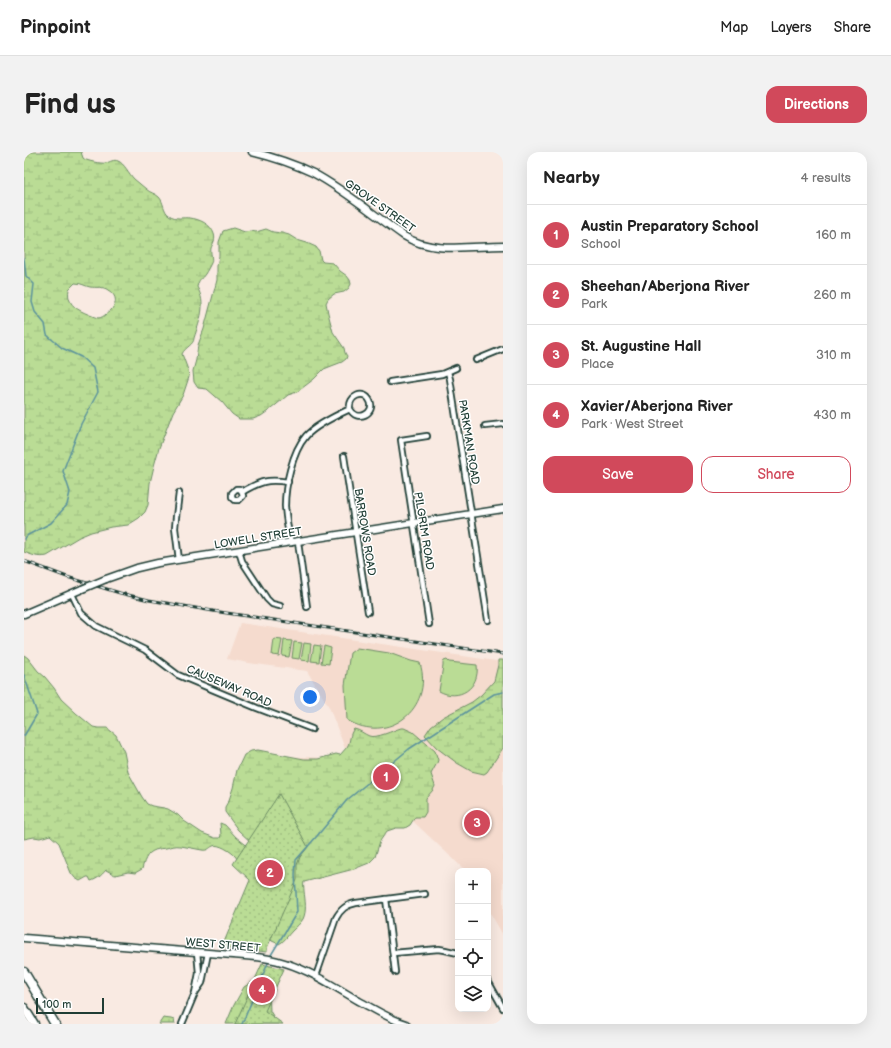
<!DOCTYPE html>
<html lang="en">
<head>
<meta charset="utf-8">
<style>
  body { margin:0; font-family:"Balsamiq Sans",sans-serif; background:#f2f2f2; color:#222 }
  .controls { position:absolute; right:12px; bottom:12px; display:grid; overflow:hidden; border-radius:8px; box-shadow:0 4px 16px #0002 }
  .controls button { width:36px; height:36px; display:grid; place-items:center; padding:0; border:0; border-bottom:1px solid #e0e0e0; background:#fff; color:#222; font:20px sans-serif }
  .scale { position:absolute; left:12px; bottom:10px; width:68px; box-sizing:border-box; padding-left:4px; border:2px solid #1f3d34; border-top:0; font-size:11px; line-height:14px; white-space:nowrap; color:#1f3d34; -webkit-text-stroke:3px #fff; paint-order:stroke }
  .you { position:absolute; left:286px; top:545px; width:14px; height:14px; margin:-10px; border:3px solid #fff; border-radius:50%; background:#1a73e8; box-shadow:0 0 0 6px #1a73e833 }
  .badge { display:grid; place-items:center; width:26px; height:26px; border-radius:50%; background:#d1495b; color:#fff; font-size:13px; font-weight:700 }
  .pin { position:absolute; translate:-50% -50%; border:2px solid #fff; box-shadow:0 1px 4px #0006 }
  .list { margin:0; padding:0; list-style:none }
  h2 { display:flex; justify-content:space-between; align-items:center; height:52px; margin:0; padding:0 16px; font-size:17px }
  h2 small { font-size:13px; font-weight:400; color:#767676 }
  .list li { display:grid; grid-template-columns:26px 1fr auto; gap:12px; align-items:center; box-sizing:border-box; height:60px; padding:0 16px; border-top:1px solid #e0e0e0 }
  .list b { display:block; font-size:15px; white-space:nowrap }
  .list p { margin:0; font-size:13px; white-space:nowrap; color:#767676 }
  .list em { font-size:13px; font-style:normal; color:#767676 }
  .actions { display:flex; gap:8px; padding:12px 16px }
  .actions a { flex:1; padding:9px 0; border:1px solid #d1495b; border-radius:12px; text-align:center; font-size:14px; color:#d1495b }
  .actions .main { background:#d1495b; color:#fff }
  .icon { flex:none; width:22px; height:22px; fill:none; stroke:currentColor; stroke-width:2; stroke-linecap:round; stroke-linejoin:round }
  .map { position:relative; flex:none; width:479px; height:872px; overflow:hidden; border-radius:12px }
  header { display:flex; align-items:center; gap:24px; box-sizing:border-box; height:56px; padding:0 20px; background:#fff; border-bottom:1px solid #e0e0e0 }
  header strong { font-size:19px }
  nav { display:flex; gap:22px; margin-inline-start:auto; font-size:14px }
  .intro { display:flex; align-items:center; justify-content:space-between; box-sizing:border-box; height:96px; padding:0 24px }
  h1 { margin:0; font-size:28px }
  .button { padding:10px 18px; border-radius:12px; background:#d1495b; color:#fff; font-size:14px; font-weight:700 }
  main { display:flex; gap:24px; padding:0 24px }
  aside { flex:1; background:#fff; border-radius:12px; box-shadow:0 4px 16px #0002 }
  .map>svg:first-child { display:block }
  .built { fill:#f5dbce }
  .wetland { fill:url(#wetland-marsh); stroke:#6c8c64; fill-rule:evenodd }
  .park { fill:url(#park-dots); stroke:#6c8c64 }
  .pitch { fill:#badc95; stroke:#6c8c64 }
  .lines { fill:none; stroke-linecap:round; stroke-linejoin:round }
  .stream { stroke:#5a929d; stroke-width:1.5 }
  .minor-casing { stroke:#1f3d34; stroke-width:8 }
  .secondary-casing { stroke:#1f3d34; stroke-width:9 }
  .motorway-casing { stroke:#1f3d34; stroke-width:11 }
  .minor { stroke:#fff; stroke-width:4.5 }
  .secondary { stroke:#fff; stroke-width:6 }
  .motorway { stroke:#fff; stroke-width:8 }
  .rail-casing { stroke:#1f3d34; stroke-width:3 }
  .rail { stroke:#fff; stroke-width:1.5; stroke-dasharray:4.5; stroke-linecap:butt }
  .secondary-bridge-casing { stroke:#1f3d34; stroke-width:9; stroke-linecap:butt }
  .secondary-bridge { stroke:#fff; stroke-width:6 }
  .labels { text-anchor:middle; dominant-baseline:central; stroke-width:3; stroke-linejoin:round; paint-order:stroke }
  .street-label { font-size:11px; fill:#1f3d34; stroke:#fff }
</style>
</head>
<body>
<header>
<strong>Pinpoint</strong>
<nav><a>Map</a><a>Layers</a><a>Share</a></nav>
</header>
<div class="intro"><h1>Find us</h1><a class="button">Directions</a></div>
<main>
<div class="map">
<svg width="479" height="872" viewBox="0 0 479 872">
  <defs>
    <pattern id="wetland-marsh" width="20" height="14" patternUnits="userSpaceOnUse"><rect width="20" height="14" fill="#badc95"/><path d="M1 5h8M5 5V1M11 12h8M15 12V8" fill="none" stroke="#9fbe81"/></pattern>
    <pattern id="park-dots" width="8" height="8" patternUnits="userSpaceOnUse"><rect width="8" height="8" fill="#badc95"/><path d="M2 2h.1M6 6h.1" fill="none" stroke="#9fbe81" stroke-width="1.8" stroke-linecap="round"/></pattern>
  </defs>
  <rect width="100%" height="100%" fill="#f9eae2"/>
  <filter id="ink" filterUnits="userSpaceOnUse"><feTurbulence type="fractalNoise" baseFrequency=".025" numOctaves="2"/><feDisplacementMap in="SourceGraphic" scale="8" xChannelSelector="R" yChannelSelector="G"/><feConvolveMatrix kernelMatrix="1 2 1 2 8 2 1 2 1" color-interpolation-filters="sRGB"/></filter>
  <g filter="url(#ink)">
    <path class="built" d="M 216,471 L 479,510 L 479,783 L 464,757 L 464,719 L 442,719 L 377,658 L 234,603 L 325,607 L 305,555 L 283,519 L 225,511 L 203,507 Z"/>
    <g class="wetland">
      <path d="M 0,0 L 57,0 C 58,2 58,4 59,6 C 61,9 78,12 82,11 C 86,10 90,7 94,9 C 100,11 105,22 110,27 C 114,30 118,34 122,37 C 126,41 131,41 135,45 C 140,50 139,59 145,63 C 152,68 159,65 166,66 C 175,67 187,72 190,82 C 192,88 189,91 187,96 C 186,101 189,107 187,111 C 185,115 183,119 181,122 C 177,128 175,126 173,135 C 183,152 176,168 170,186 C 170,193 161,195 158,202 L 164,218 L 165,225 L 159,243 L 149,260 L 135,296 L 130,314 L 126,331 L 124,353 L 121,360 L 115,366 L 104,373 L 87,375 L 67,380 L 55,385 L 23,404 C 14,406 8,403 0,400 ZM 51,131 C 57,131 61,134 66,135 C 72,136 79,134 84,138 C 96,145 92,156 82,162 C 80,164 77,166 74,166 C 70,165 61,161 57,159 C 47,154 43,147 45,137 Z"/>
      <path d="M 209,76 L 221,80 L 227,79 L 232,80 L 242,77 L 249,80 L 258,81 L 265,83 L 273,88 L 283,91 L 292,95 L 295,99 L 297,108 L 299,110 L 309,111 L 316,119 L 323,124 L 326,128 L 327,132 L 325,136 L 320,140 L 310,142 L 304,147 L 302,151 L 304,161 L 309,180 L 320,196 L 321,201 L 323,204 L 322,207 L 318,210 L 305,215 L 300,217 L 290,227 L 273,240 L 264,243 L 247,257 L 237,264 L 229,267 L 215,267 L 208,262 L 198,250 L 183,237 L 174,236 L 170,230 L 169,219 L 172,208 L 174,193 L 180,177 L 193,128 L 193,114 L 195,104 L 195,90 L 199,79 Z"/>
      <path d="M 0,503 L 4,506 L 14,519 L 21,525 L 30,536 L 37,547 L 52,561 L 69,575 L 74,576 L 83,576 L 92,583 L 100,600 L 104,620 L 118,645 L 123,652 L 128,654 L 140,656 L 144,657 L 154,663 L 160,669 L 178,681 L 191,686 L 196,686 L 197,683 L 196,671 L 201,673 L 212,685 L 235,703 L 215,713 C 214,710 213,706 211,704 C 208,700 194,691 189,694 C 185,696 184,699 178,698 C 171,697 164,695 157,694 C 151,693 147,695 142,696 C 140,697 137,696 135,697 C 124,699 121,706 118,717 L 111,721 L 104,720 L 91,723 L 82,718 C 77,724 73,727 67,729 L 65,725 L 63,725 L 56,729 L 51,726 L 47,721 L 35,691 L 26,683 L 16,686 L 10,685 L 0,687 Z"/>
      <path d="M 474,508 L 479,508 L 479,596 L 463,620 L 460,622 L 447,619 L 433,611 L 413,596 L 401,583 L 407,574 L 419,565 L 448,550 L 457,543 L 470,529 L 474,513 Z"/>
      <path d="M 377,576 L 380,576 L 389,580 L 411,599 L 414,608 L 413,611 L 407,622 L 411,634 L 409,638 L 402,646 L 402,660 L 399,665 L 391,665 L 386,673 L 381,676 L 372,676 L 363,679 L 356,689 L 351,705 L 345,711 L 330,717 L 280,730 C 279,733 280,735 280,739 C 281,748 283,759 279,767 C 276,772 272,775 268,779 C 263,784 261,789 255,792 L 248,789 L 247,788 L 230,693 L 214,678 L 201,660 L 201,655 L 205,648 L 209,636 L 213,618 L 220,603 L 227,599 L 234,598 L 280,607 L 294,607 L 312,602 L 316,603 C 318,600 321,598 323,595 C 327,589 325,582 330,577 C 336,578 340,582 345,584 C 352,587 370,578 377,576 Z"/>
      <path d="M 233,827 L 245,836 L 246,859 L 254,872 L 202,872 L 210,853 L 220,835 Z"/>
      <path d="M 139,866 L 147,867 L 150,868 L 151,872 L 135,872 Z"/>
    </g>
    <g class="park">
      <path d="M 255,642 L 284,695 L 276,705 L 273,713 L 273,728 L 243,796 L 243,800 L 198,795 L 226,728 L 209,712 Z"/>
      <path d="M 238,812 L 260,817 L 241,859 L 259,872 L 211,872 Z"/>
    </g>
    <g class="pitch">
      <path d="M 250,487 L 258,488 L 255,504 L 248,503 Z"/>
      <path d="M 260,488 L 268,489 L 265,505 L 258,504 Z"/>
      <path d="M 270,490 L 278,491 L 275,507 L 268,506 Z"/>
      <path d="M 280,491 L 287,492 L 285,509 L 277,508 Z"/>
      <path d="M 290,493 L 297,494 L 295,510 L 287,509 Z"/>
      <path d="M 300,494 L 307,496 L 305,512 L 297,511 Z"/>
      <path d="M 333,496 L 365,501 L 387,509 L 396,511 C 410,557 364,593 323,568 L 321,533 L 326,501 Z"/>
      <path d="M 423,508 L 425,510 L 453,513 C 456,536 435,550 415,539 L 419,514 L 419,511 L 420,509 Z"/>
    </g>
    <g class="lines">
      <g class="stream">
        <path d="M 0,106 L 2,124 L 10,132 L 8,150 L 11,160 L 21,172 L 23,183 L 38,196 L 57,205 L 69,216 L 74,240 L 57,272 L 39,319 L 46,340 L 43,353 L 27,371 L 4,383 L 0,387"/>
        <path d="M 0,523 L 13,562 L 0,584"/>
        <path d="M 247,803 L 273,760 L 271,722 L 272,708 L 293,684 L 323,648 L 385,597 L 470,542 L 479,540"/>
        <path d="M 218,872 L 244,811"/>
      </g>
      <g class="minor-casing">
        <g id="minor">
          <path d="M 452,208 L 479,197"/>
          <path d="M 424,220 L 426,227 L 464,468"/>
          <path d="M 366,230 L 418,222 L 432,216"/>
          <path d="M 461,274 L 479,272"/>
          <path d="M 403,284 L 377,288 L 405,472"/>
          <path d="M 320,304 L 344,460"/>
          <path d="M 218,340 L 219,344 L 215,348 L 211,348 L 208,345 L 208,341 L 212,337 L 216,337 L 218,340 C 237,329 243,327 264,330"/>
          <path d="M 274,390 L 283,455"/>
          <path d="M 267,391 C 264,379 262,366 261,354 C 261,334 268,300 282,284 C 291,274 313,263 326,257 C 333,271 352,261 346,249 C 340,237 324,244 326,257"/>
          <path d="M 215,399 L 218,409 L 243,447 L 248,452 L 256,454"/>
          <path d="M 155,408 L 151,376 L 152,365 L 155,341"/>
          <path d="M 48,442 L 57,461 L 72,474 L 121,498 L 154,523 L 233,556 L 288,577"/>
          <path d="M 362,747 L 371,820"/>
          <path d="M 369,801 L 415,797 L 421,798 L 434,801"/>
          <path d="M 292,824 L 312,766 C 317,757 322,753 332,751 L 401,742"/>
          <path d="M 464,829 L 479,856"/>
          <path d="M 171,841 L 175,821 L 173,800"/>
          <path d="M 158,872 L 171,841 L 178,831 L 184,801"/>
        </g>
      </g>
      <g class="secondary-casing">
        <g id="secondary">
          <path d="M 228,0 C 249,5 270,12 289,21 C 321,38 350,63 380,84 C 408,102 447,94 479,94"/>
          <path d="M 82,427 L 113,416 L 134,411 L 479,357"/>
          <path d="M 0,462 L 58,437"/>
          <path d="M 0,786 L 221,804 C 235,805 248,807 261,811 C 287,819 311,835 335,849 C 350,857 365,867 382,872"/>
        </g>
      </g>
      <g class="motorway-casing">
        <g id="motorway">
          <path d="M 0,820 L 31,872"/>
          <path d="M 0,856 L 10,872"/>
        </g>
      </g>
      <use href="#minor" class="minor"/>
      <use href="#secondary" class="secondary"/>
      <use href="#motorway" class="motorway"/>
      <g class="rail-casing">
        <path id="rail" d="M 0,409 L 43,425 L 96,441 L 125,448 L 189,459 L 479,502"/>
      </g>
      <use href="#rail" class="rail"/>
      <g class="secondary-bridge-casing">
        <path id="secondary-bridge" d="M 58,437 L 82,427"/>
      </g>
      <use href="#secondary-bridge" class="secondary-bridge"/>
    </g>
  </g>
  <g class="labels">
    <g class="street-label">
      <text transform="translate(356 54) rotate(35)">GROVE STREET</text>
      <text transform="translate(445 290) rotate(81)">PARKMAN ROAD</text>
      <text transform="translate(400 379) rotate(81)">PILGRIM ROAD</text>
      <text transform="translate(341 380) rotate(81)">BARROWS ROAD</text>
      <text transform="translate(234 386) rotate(-9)">LOWELL STREET</text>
      <text transform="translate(205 534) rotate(23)">CAUSEWAY ROAD</text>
      <text transform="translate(199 793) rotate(5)">WEST STREET</text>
    </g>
  </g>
</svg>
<div class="controls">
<button>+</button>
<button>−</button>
<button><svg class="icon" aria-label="locate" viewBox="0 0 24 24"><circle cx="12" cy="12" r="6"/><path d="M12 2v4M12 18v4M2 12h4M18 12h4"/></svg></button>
<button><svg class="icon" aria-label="layers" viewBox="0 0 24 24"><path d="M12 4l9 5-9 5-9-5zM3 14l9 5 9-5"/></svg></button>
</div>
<div class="scale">100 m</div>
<div class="you"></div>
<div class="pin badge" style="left:362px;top:625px">1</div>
<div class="pin badge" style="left:246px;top:721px">2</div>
<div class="pin badge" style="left:453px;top:671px">3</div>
<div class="pin badge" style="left:238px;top:838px">4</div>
</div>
<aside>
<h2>Nearby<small>4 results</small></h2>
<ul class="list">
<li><span class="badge">1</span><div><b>Austin Preparatory School</b><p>School</p></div><em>160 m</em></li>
<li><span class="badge">2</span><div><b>Sheehan/Aberjona River</b><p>Park</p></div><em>260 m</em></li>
<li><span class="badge">3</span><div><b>St. Augustine Hall</b><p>Place</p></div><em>310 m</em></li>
<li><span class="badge">4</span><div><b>Xavier/Aberjona River</b><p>Park · West Street</p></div><em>430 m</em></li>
</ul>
<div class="actions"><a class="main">Save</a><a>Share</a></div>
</aside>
</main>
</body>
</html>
